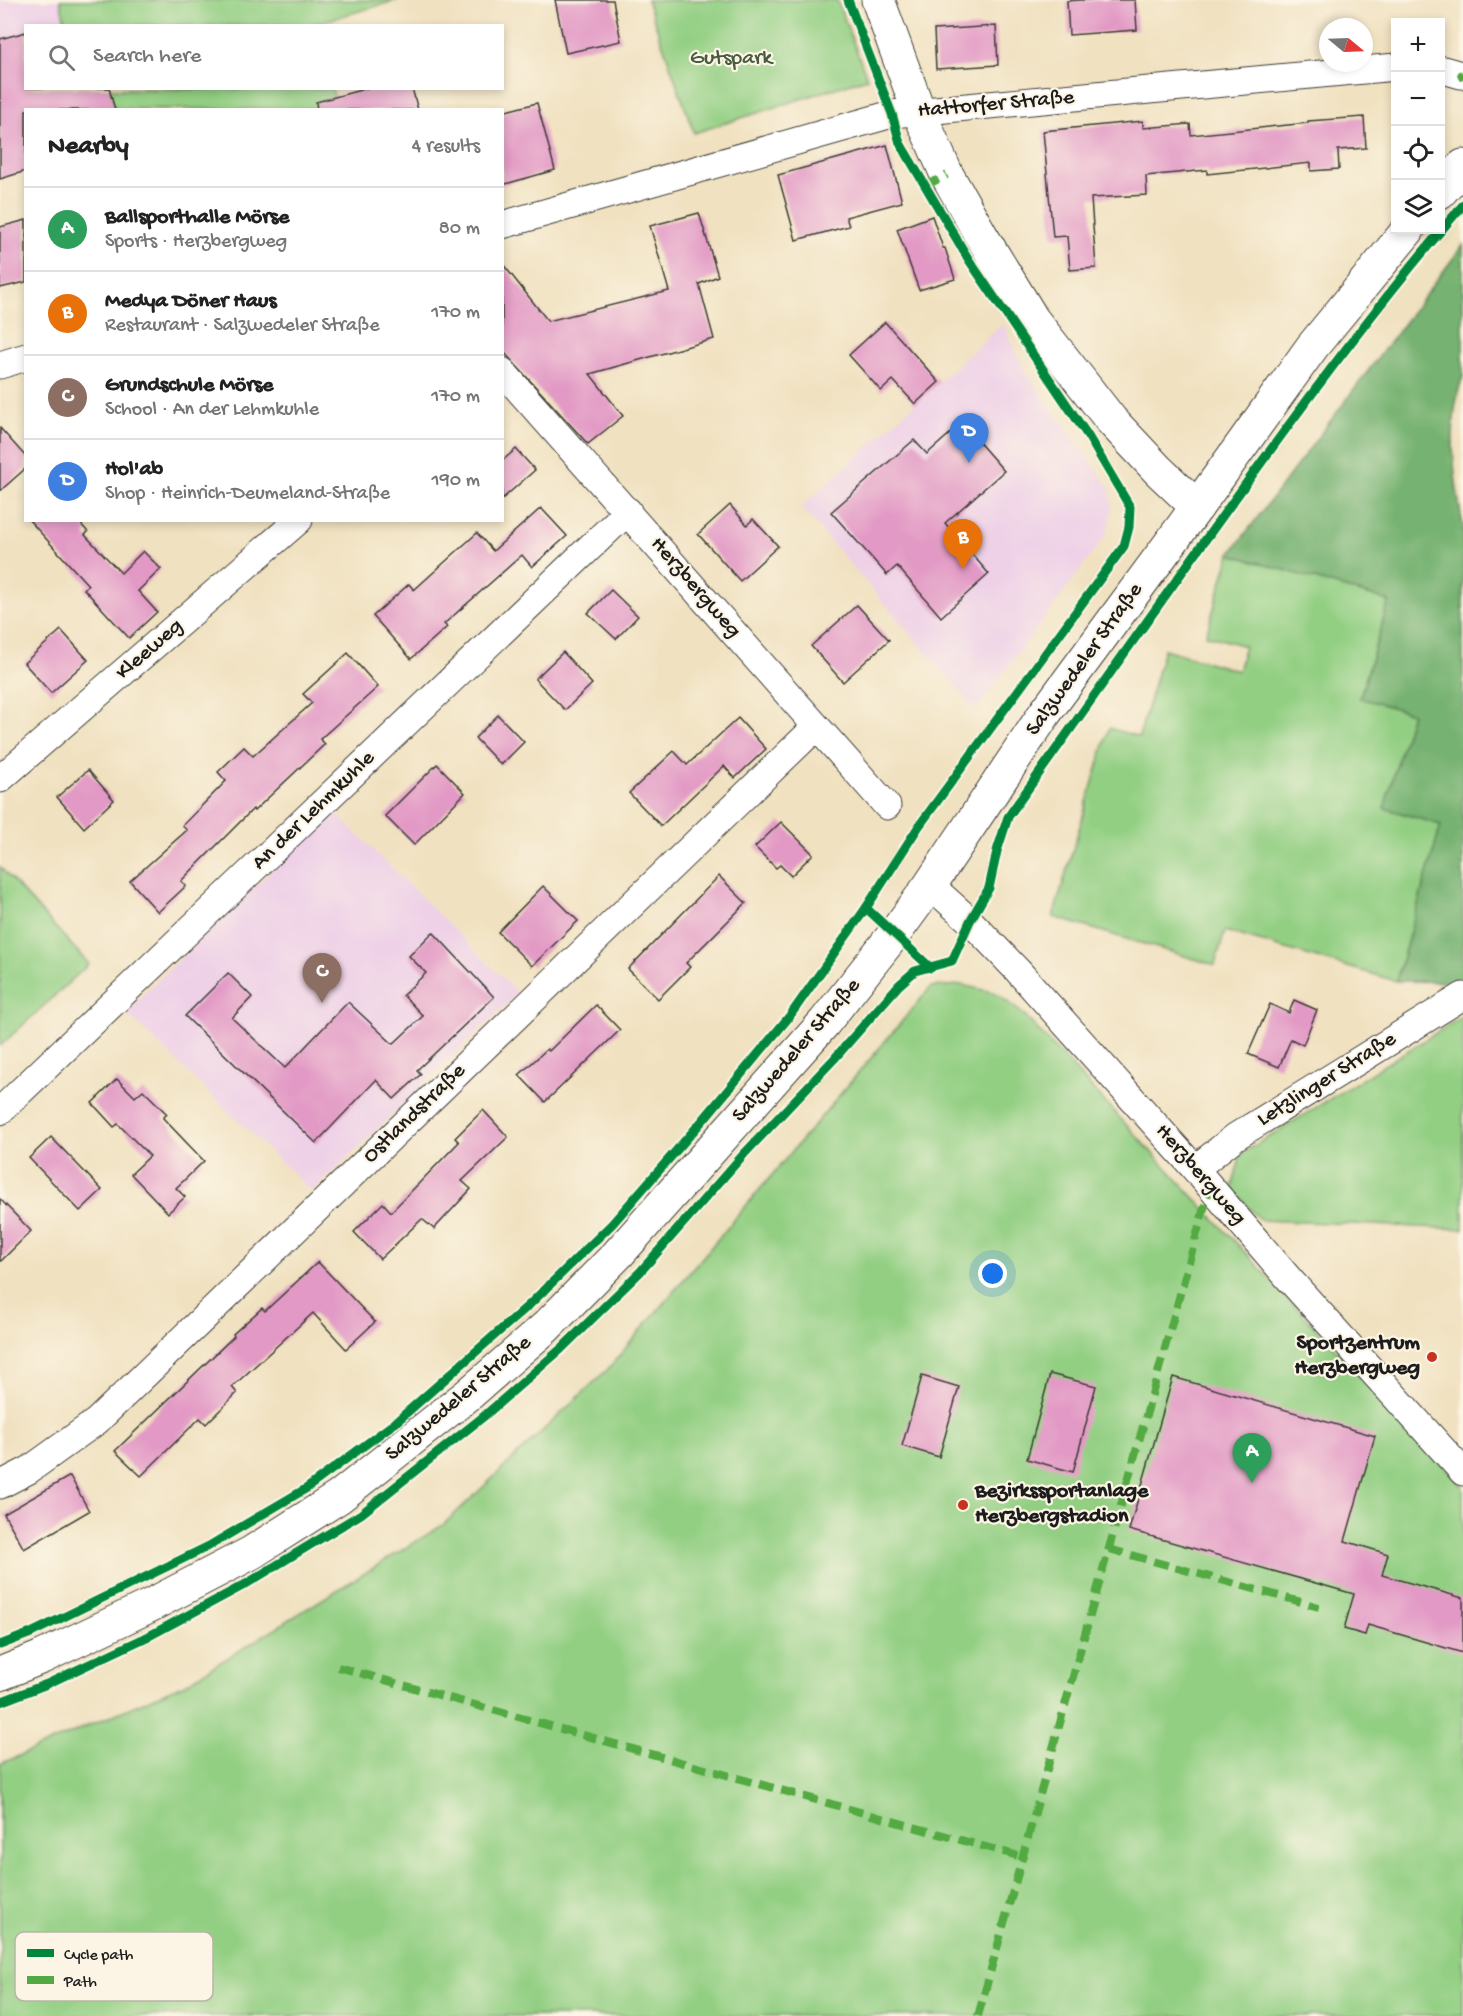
<!DOCTYPE html>
<html lang="en">
<head>
<meta charset="utf-8">
<style>
  body { margin:0; font-family:"Gochi Hand",sans-serif; background:#f6f6f6; color:#222 }
  .controls { position:absolute; right:18px; top:18px; display:grid; overflow:hidden; border-radius:0px; box-shadow:0 3px 9px #0003 }
  .controls button { width:54px; height:54px; display:grid; place-items:center; padding:0; border:0; border-bottom:2px solid #e0e0e0; background:#fff; color:#222; font:30px sans-serif }
  .compass { position:absolute; left:1319px; top:18px; width:54px; height:54px; border-radius:50%; background:#fff; box-shadow:0 3px 9px #0003; rotate:109deg }
  .you { position:absolute; left:993px; top:1274px; width:21px; height:21px; margin:-15px; border:4px solid #fff; border-radius:50%; background:#1a73e8; box-shadow:0 0 0 9px #1a73e833 }
  .badge { display:grid; place-items:center; width:39px; height:39px; border-radius:50%; background:#c8321e; color:#fff; font-size:20px; font-weight:700 }
  .pin { position:absolute; translate:-50% -50px; filter:drop-shadow(0 2px 3px #0008) }
  .pin::after { content:''; position:absolute; top:32px; width:21px; height:18px; background:inherit; clip-path:polygon(0 0,100% 0,50% 100%) }
  .list { margin:0; padding:0; list-style:none }
  h2 { display:flex; justify-content:space-between; align-items:center; height:78px; margin:0; padding:0 24px; font-size:26px }
  h2 small { font-size:20px; font-weight:400; color:#767676 }
  .list li { display:grid; grid-template-columns:39px 1fr auto; gap:18px; align-items:center; box-sizing:border-box; height:84px; padding:0 24px; border-top:2px solid #e0e0e0 }
  .list b { display:block; font-size:22px; white-space:nowrap }
  .list p { margin:0; font-size:20px; white-space:nowrap; color:#767676 }
  .list em { font-size:20px; font-style:normal; color:#767676 }
  .icon { flex:none; width:33px; height:33px; fill:none; stroke:currentColor; stroke-width:2; stroke-linecap:round; stroke-linejoin:round }
  .map { position:relative; flex:none; width:1463px; height:2016px; overflow:hidden }
  .search { position:absolute; background:#fff; box-shadow:0 3px 9px #0003; left:24px; top:24px; width:480px; height:66px; display:flex; align-items:center; gap:15px; box-sizing:border-box; padding:0 21px; border-radius:0px; color:#767676; font-size:22px }
  .panel { position:absolute; background:#fff; box-shadow:0 3px 9px #0003; left:24px; top:108px; width:480px; height:414px; border-radius:0px }
  .map>svg:first-child { display:block }
  .built { fill:#eed0e7 }
  .green { fill:#93cf83; stroke:#587650; stroke-width:1.5 }
  .forest { fill:#76b271; stroke:#496746; stroke-width:1.5 }
  .building { fill:#e299c5 }
  .lines { fill:none; stroke-linecap:round; stroke-linejoin:round }
  .minor-casing { stroke:#3c3a35; stroke-width:29 }
  .tertiary-casing { stroke:#3c3a35; stroke-width:35 }
  .minor { stroke:#fff; stroke-width:27 }
  .tertiary { stroke:#fff; stroke-width:33 }
  .quiet { stroke:#52a943; stroke-width:8; stroke-dasharray:15 8; stroke-linecap:butt }
  .cycleway-casing { stroke:#fcf5e5; stroke-width:13 }
  .cycleway { stroke:#00873e; stroke-width:9 }
  .poi-dot { fill:#c8321e; stroke:#fcf5e5; stroke-width:2 }
  .labels { text-anchor:middle; dominant-baseline:central; stroke-width:4.5; stroke-linejoin:round; paint-order:stroke }
  .park-label { font-size:22px; fill:#465b40; stroke:#fcf5e5 }
  .street-label { font-size:22px; fill:#1c1c1c; stroke:#fcf5e5 }
  .poi-label { font-size:22px; font-weight:bold; fill:#1c1c1c; stroke:#fcf5e5; text-anchor:end }
  .key { fill:#fcf5e5; stroke:#b9b4a9; stroke-width:1.5 }
  .key-label { font-size:16px; fill:#1c1c1c }
</style>
</head>
<body>
<div class="map">
<svg width="1463" height="2016" viewBox="0 0 1463 2016">
  <rect width="100%" height="100%" fill="#fcf5e5"/>
  <filter id="ink" filterUnits="userSpaceOnUse"><feTurbulence type="fractalNoise" baseFrequency=".0167" numOctaves="2"/><feDisplacementMap in="SourceGraphic" scale="12" xChannelSelector="R" yChannelSelector="G"/><feConvolveMatrix kernelMatrix="1 2 1 2 8 2 1 2 1" color-interpolation-filters="sRGB"/></filter>
  <filter id="wash" filterUnits="userSpaceOnUse"><feTurbulence type="fractalNoise" baseFrequency=".008" numOctaves="4" result="noise"/><feDisplacementMap in="SourceGraphic" scale="24" xChannelSelector="R" yChannelSelector="G"/><feGaussianBlur stdDeviation="1.35" result="paint"/><feColorMatrix in="noise" values="0 0 0 0 0 0 0 0 0 0 0 0 0 0 0 0 0 1.4 0 .05"/><feComposite in="paint" operator="in"/></filter>
  <g filter="url(#wash)">
    <rect width="100%" height="100%" fill="#f0e1c0"/>
    <g class="built">
      <path d="M 0,0 L 60,0 L 66,25 L 26,26 L 26,88 L 109,89 L 115,109 L 26,110 L 25,171 L 1,178 Z"/>
      <path d="M 1003,324 L 1026,373 L 1111,490 L 1112,511 L 1106,535 L 976,710 L 801,507 Z"/>
      <path d="M 334,811 L 518,993 L 312,1192 L 125,1012 Z"/>
    </g>
    <g class="green">
      <path d="M 60,0 L 398,0 L 314,24 L 314,25 L 66,26 Z"/>
      <path d="M 647,0 L 837,0 L 867,78 L 694,133 Z"/>
      <path d="M 109,89 L 332,89 L 338,109 L 115,109 Z"/>
      <path d="M 1230,554 L 1389,601 L 1360,697 L 1412,713 L 1385,808 L 1441,825 L 1396,981 L 1225,931 L 1215,965 L 1053,917 L 1109,728 L 1139,737 L 1164,649 L 1238,671 L 1245,646 L 1206,635 Z"/>
      <path d="M 0,867 L 89,964 L 0,1046 Z"/>
      <path d="M 962,985 L 996,993 L 1023,1014 L 1463,1486 L 1463,2016 L 0,2016 L 0,1764 L 185,1684 L 443,1525 L 608,1369 L 931,987 Z"/>
      <path d="M 1463,1016 L 1463,1229 L 1260,1220 L 1232,1188 L 1241,1154 Z"/>
    </g>
    <path class="forest" d="M 1463,245 L 1463,376 C 1446,423 1454,477 1463,526 L 1463,982 L 1396,981 L 1441,825 L 1384,808 L 1412,713 L 1360,698 L 1389,601 L 1230,554 Z"/>
    <g id="blocks">
      <g class="building">
        <path d="M 555,0 L 613,0 L 621,41 L 566,53 Z"/>
        <path d="M 1080,0 L 1135,0 L 1137,30 L 1069,35 L 1067,1 Z"/>
        <path d="M 996,26 L 998,65 L 936,69 L 934,30 Z"/>
        <path d="M 26,32 L 26,88 L 109,88 L 115,110 L 26,110 L 26,171 L 0,179 L 0,39 Z"/>
        <path d="M 368,88 L 412,88 L 418,110 L 317,110 L 316,102 Z"/>
        <path d="M 537,103 L 555,170 L 502,185 L 502,112 Z"/>
        <path d="M 1364,117 L 1366,148 L 1338,150 L 1339,169 L 1311,171 L 1311,163 L 1207,174 L 1207,170 L 1146,176 L 1147,195 L 1091,198 L 1096,268 L 1070,270 L 1067,236 L 1053,237 L 1043,131 L 1143,121 L 1143,128 L 1190,124 L 1191,135 L 1308,123 L 1308,121 Z"/>
        <path d="M 887,145 L 902,202 L 846,217 L 849,226 L 796,240 L 778,175 Z"/>
        <path d="M 699,213 L 718,276 L 699,284 L 714,339 L 590,374 L 623,416 L 588,444 L 502,350 L 502,263 L 548,321 L 669,291 L 650,226 Z"/>
        <path d="M 932,216 L 943,248 L 945,248 L 955,279 L 919,290 L 897,229 Z"/>
        <path d="M 26,220 L 26,282 L 0,288 L 0,227 Z"/>
        <path d="M 885,322 L 939,382 L 915,404 L 893,380 L 881,391 L 849,355 Z"/>
        <path d="M 962,423 L 1004,471 L 945,523 L 989,574 L 941,617 L 897,566 L 887,575 L 831,512 L 914,440 L 927,454 Z"/>
        <path d="M 0,428 L 26,457 L 26,468 L 0,491 Z"/>
        <path d="M 516,449 L 535,470 L 502,499 L 502,461 Z"/>
        <path d="M 730,505 L 747,525 L 753,519 L 778,546 L 740,581 L 698,534 Z"/>
        <path d="M 541,508 L 567,536 L 532,567 L 522,555 L 444,624 L 447,627 L 411,659 L 373,616 L 409,584 L 414,590 L 477,533 L 493,551 Z"/>
        <path d="M 29,520 L 77,520 L 88,532 L 85,535 L 121,573 L 143,551 L 161,569 L 138,591 L 157,612 L 129,638 L 84,589 L 88,585 Z"/>
        <path d="M 611,590 L 638,616 L 616,639 L 588,613 Z"/>
        <path d="M 857,605 L 889,640 L 843,682 L 811,646 Z"/>
        <path d="M 61,630 L 88,660 L 51,693 L 24,663 Z"/>
        <path d="M 563,652 L 592,684 L 565,710 L 535,679 Z"/>
        <path d="M 348,653 L 378,687 L 320,739 L 325,744 L 254,811 L 253,809 L 181,881 L 186,886 L 158,912 L 130,881 L 187,830 L 182,826 L 226,781 L 218,772 L 244,747 L 253,756 L 312,703 L 303,694 Z"/>
        <path d="M 498,715 L 524,742 L 501,765 L 475,738 Z"/>
        <path d="M 738,718 L 766,749 L 735,778 L 724,766 L 661,826 L 629,793 L 674,751 L 687,765 Z"/>
        <path d="M 437,764 L 465,793 L 414,845 L 385,816 Z"/>
        <path d="M 88,770 L 114,800 L 84,828 L 57,797 Z"/>
        <path d="M 781,822 L 813,854 L 791,876 L 780,865 L 776,868 L 755,847 Z"/>
        <path d="M 719,876 L 746,903 L 686,963 L 690,967 L 658,999 L 628,969 Z"/>
        <path d="M 543,886 L 578,921 L 532,966 L 498,932 Z"/>
        <path d="M 433,932 L 494,997 L 417,1070 L 421,1074 L 394,1099 L 376,1080 L 316,1143 L 185,1016 L 228,973 L 252,997 L 232,1018 L 285,1068 L 348,1002 L 393,1044 L 423,1016 L 403,995 L 426,973 L 409,956 Z"/>
        <path d="M 1294,1000 L 1317,1010 L 1303,1045 L 1291,1039 L 1279,1067 L 1248,1054 L 1270,1004 L 1289,1013 Z"/>
        <path d="M 596,1005 L 620,1030 L 545,1102 L 519,1075 L 547,1049 L 549,1051 Z"/>
        <path d="M 117,1079 L 135,1097 L 143,1090 L 167,1114 L 163,1118 L 204,1161 L 176,1188 L 185,1197 L 168,1213 L 131,1174 L 150,1156 L 118,1124 L 114,1127 L 92,1103 Z"/>
        <path d="M 483,1110 L 508,1137 L 462,1181 L 471,1189 L 434,1229 L 422,1219 L 380,1259 L 354,1232 L 383,1203 L 391,1212 L 459,1142 L 455,1138 Z"/>
        <path d="M 51,1137 L 102,1190 L 80,1211 L 29,1158 Z"/>
        <path d="M 0,1199 L 31,1231 L 0,1262 Z"/>
        <path d="M 318,1262 L 375,1322 L 346,1349 L 313,1313 L 232,1387 L 237,1393 L 206,1424 L 200,1418 L 141,1476 L 115,1451 L 234,1336 L 233,1334 L 262,1308 L 265,1311 Z"/>
        <path d="M 1050,1374 L 1096,1386 L 1073,1472 L 1027,1459 Z"/>
        <path d="M 922,1376 L 959,1387 L 939,1457 L 902,1446 Z"/>
        <path d="M 1173,1377 L 1375,1436 L 1345,1541 L 1388,1554 L 1382,1575 L 1463,1598 L 1463,1653 L 1368,1625 L 1365,1635 L 1344,1629 L 1354,1594 L 1129,1530 Z"/>
        <path d="M 70,1476 L 89,1511 L 24,1549 L 4,1514 Z"/>
      </g>
    </g>
  </g>
  <g filter="url(#ink)">
    <use href="#blocks" fill-opacity="0" stroke="#3c3a35" stroke-width="1.5"/>
    <g class="lines">
      <g class="minor-casing">
        <g id="minor">
          <path d="M 1440,69 L 1461,75"/>
          <path d="M 502,225 L 892,114 L 1396,67"/>
          <path d="M 0,365 L 26,357"/>
          <path d="M 502,371 L 887,806"/>
          <path d="M 0,779 L 299,520"/>
          <path d="M 930,885 L 970,921 L 1018,971 L 1195,1169 L 1290,1280 L 1463,1472"/>
          <path d="M 0,1111 L 628,511"/>
          <path d="M 1195,1169 L 1235,1137 L 1463,996"/>
          <path d="M 0,1485 L 29,1470 L 97,1421 L 816,727"/>
        </g>
      </g>
      <g class="tertiary-casing">
        <g id="tertiary">
          <path d="M 878,0 L 919,112 L 947,175 L 981,235 L 1033,320 L 1111,420 L 1158,470 L 1197,507"/>
          <path d="M 1440,192 L 1463,166"/>
          <path d="M 0,1674 L 42,1657 L 149,1606 L 251,1553 L 339,1497 L 469,1394 L 546,1327 L 618,1254 L 824,1023 L 895,933 L 930,885 L 1045,713 L 1197,507 L 1312,347 L 1408,230"/>
        </g>
      </g>
      <use href="#minor" class="minor"/>
      <use href="#tertiary" class="tertiary"/>
      <g class="quiet">
        <path d="M 1463,73 L 1461,75 L 1463,79"/>
        <path d="M 925,186 L 947,175"/>
        <path d="M 1109,1549 L 1319,1607"/>
        <path d="M 338,1667 L 1022,1857"/>
        <path d="M 978,2016 L 1210,1187"/>
      </g>
      <g class="cycleway-casing">
        <g id="cycleway">
          <path d="M 866,908 L 931,968"/>
          <path d="M 0,1645 L 31,1633 L 209,1546 L 307,1488 L 396,1422 L 529,1305 L 612,1224 L 703,1120 L 789,1017 L 866,908 L 919,826 L 1124,546 L 1129,527 L 1130,507 L 1088,436 L 969,260 L 900,143 L 892,114 L 848,0"/>
          <path d="M 0,1702 L 47,1684 L 149,1636 L 246,1584 L 361,1514 L 483,1417 L 561,1349 L 640,1272 L 744,1154 L 834,1059 L 899,985 L 915,971 L 952,961 L 970,921 L 989,888 L 997,851 L 1008,817 C 1095,695 1181,572 1269,452 C 1331,367 1394,284 1463,205"/>
        </g>
      </g>
      <use href="#cycleway" class="cycleway"/>
    </g>
  </g>
  <g class="poi-dot">
    <circle cx="1432" cy="1357" r="6"/>
    <circle cx="963" cy="1505" r="6"/>
  </g>
  <g class="labels">
    <g class="park-label">
      <text x="731" y="59">Gutspark</text>
    </g>
    <g class="street-label">
      <text transform="translate(996 105) rotate(-5)">Hattorfer Straße</text>
      <text transform="translate(695 588) rotate(49)">Herzbergweg</text>
      <text transform="translate(150 650) rotate(-41)">Kleeweg</text>
      <text transform="translate(1085 660) rotate(-54)">Salzwedeler Straße</text>
      <text transform="translate(314 811) rotate(-44)">An der Lehmkuhle</text>
      <text transform="translate(797 1051) rotate(-49)">Salzwedeler Straße</text>
      <text transform="translate(1327 1080) rotate(-32)">Letzlinger Straße</text>
      <text transform="translate(415 1114) rotate(-44)">Ostlandstraße</text>
      <text transform="translate(1200 1175) rotate(49)">Herzbergweg</text>
      <text transform="translate(459 1399) rotate(-40)">Salzwedeler Straße</text>
    </g>
    <g class="poi-label">
      <text x="1420" y="1344">Sportzentrum<tspan x="1420" dy="25">Herzbergweg</tspan></text>
      <text x="975" y="1492" text-anchor="start">Bezirkssportanlage<tspan x="975" dy="25">Herzbergstadion</tspan></text>
    </g>
  </g>
  <rect x="15" y="1932" width="198" height="69" rx="9" class="key"/>
  <rect x="27" y="1949" width="27" height="8" fill="#00873e"/>
  <rect x="27" y="1976" width="27" height="8" fill="#52a943"/>
  <g class="key-label">
    <text x="64" y="1959">Cycle path</text>
    <text x="64" y="1986">Path</text>
  </g>
</svg>
<div class="controls">
<button>+</button>
<button>−</button>
<button><svg class="icon" aria-label="locate" viewBox="0 0 24 24"><circle cx="12" cy="12" r="6"/><path d="M12 2v4M12 18v4M2 12h4M18 12h4"/></svg></button>
<button><svg class="icon" aria-label="layers" viewBox="0 0 24 24"><path d="M12 4l9 5-9 5-9-5zM3 14l9 5 9-5"/></svg></button>
</div>
<svg class="compass" viewBox="-18 -18 36 36"><path d="M0-13l5 13h-10z" fill="#e53935"/><path d="M0 13l5-13h-10z" fill="#767676"/></svg>
<div class="you"></div>
<div class="pin badge" style="left:1252px;top:1483px;background:#2e9e5b">A</div>
<div class="pin badge" style="left:963px;top:569px;background:#e8710a">B</div>
<div class="pin badge" style="left:322px;top:1003px;background:#8d6e63">C</div>
<div class="pin badge" style="left:969px;top:463px;background:#3f7fe0">D</div>
<div class="search"><svg class="icon" aria-label="search" viewBox="0 0 24 24"><circle cx="10" cy="10" r="6"/><path d="M15 15l6 6"/></svg>Search here</div>
<section class="panel">
<h2>Nearby<small>4 results</small></h2>
<ul class="list">
<li><span class="badge" style="background:#2e9e5b">A</span><div><b>Ballsporthalle Mörse</b><p>Sports · Herzbergweg</p></div><em>80 m</em></li>
<li><span class="badge" style="background:#e8710a">B</span><div><b>Medya Döner Haus</b><p>Restaurant · Salzwedeler Straße</p></div><em>170 m</em></li>
<li><span class="badge" style="background:#8d6e63">C</span><div><b>Grundschule Mörse</b><p>School · An der Lehmkuhle</p></div><em>170 m</em></li>
<li><span class="badge" style="background:#3f7fe0">D</span><div><b>Hol'ab</b><p>Shop · Heinrich-Deumeland-Straße</p></div><em>190 m</em></li>
</ul>
</section>
</div>
</body>
</html>
